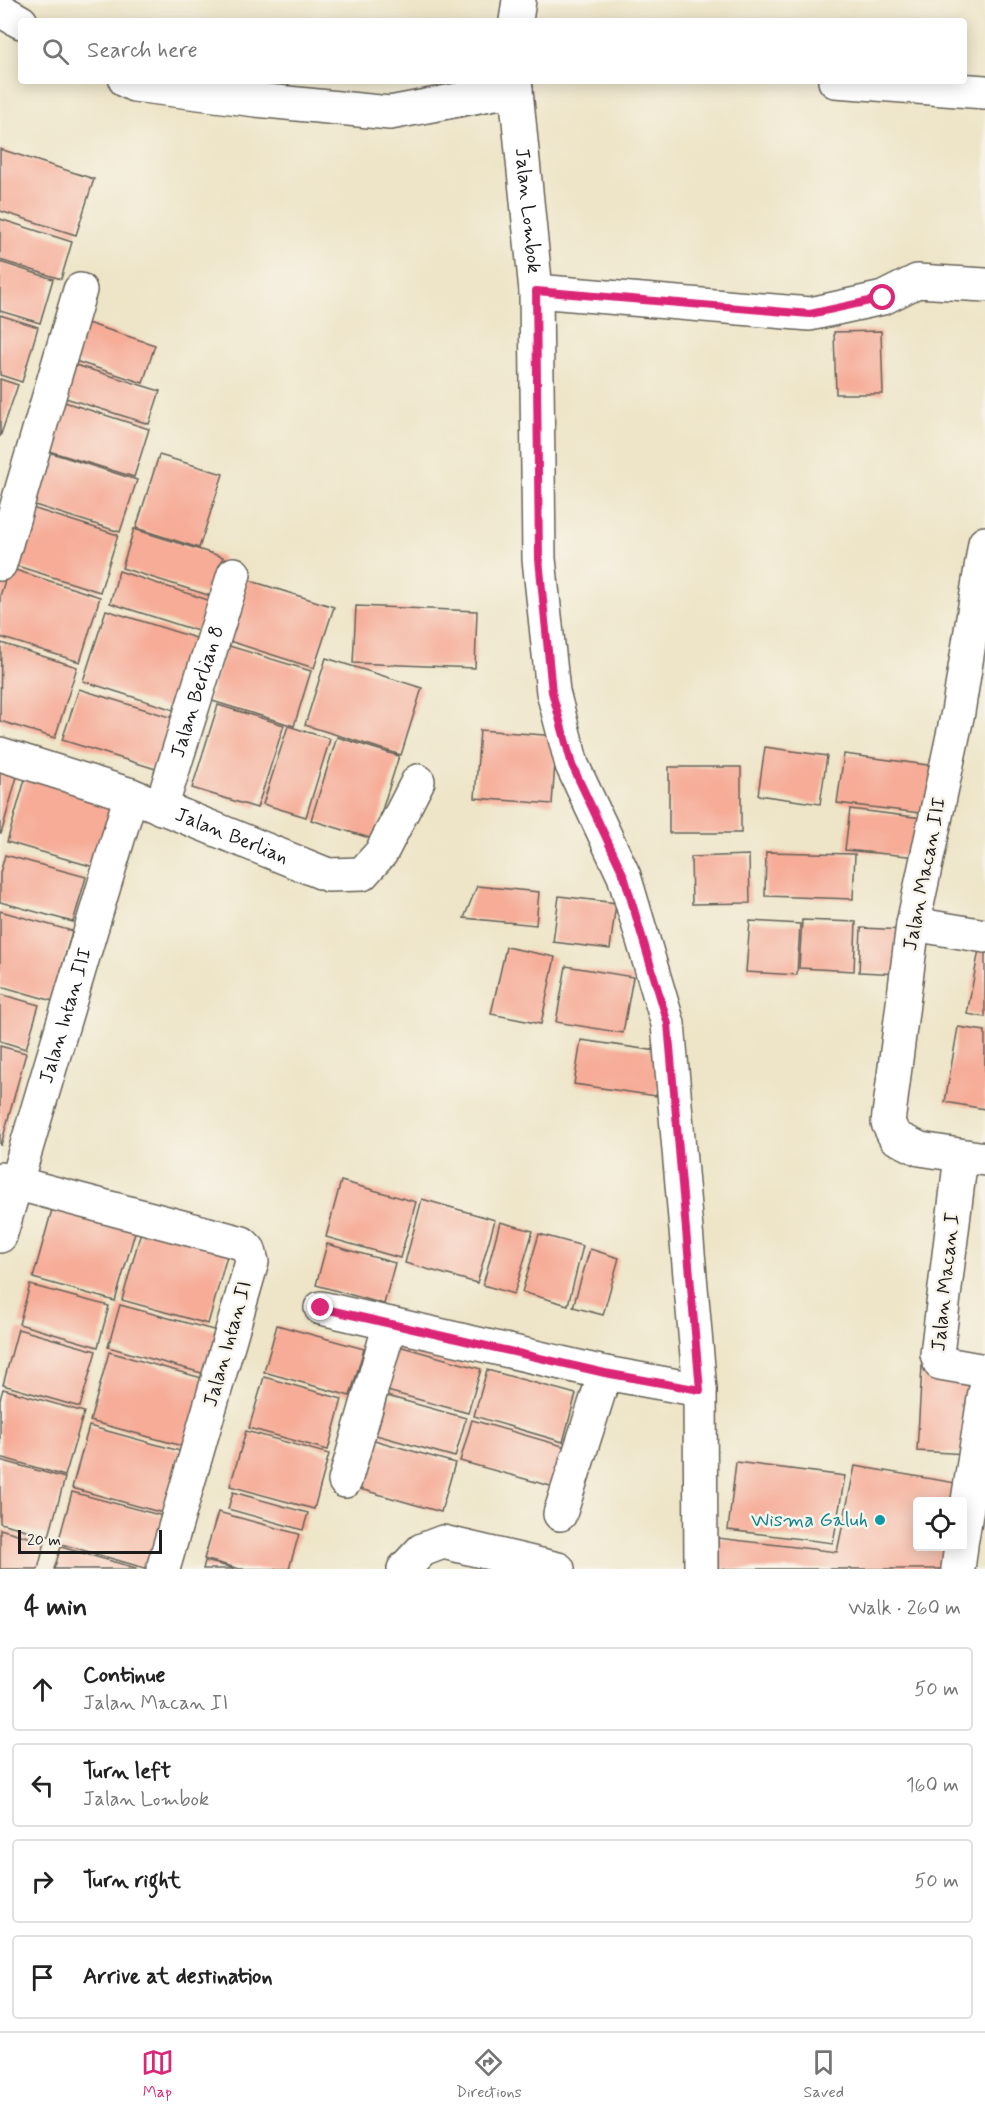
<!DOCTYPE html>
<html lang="en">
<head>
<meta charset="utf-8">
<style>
  body { margin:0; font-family:Mynerve,sans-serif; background:#f6f6f6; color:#222 }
  .controls { position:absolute; right:18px; bottom:18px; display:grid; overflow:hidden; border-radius:6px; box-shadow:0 3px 15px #0003 }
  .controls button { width:54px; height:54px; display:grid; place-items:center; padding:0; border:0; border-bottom:2px solid #e0e0e0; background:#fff; color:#222; font:30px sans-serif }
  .scale { position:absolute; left:18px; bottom:15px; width:144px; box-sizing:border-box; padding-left:6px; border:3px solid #1c1c1c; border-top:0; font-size:16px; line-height:21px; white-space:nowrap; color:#1c1c1c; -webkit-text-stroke:4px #f7f3e8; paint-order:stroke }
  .stop { position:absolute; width:18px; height:18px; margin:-14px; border:4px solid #db2777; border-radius:50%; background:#fff }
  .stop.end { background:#db2777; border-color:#fff; box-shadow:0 2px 6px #0008 }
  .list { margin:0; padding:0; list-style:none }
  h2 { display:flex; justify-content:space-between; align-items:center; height:78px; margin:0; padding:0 24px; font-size:26px }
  h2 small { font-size:20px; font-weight:400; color:#767676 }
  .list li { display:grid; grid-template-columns:39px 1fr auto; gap:18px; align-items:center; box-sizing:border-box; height:84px; margin:0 12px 12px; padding:0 12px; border:2px solid #e0e0e0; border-radius:6px }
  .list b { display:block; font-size:22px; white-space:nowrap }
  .list p { margin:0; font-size:20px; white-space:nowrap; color:#767676 }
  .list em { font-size:20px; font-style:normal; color:#767676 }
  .icon { flex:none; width:33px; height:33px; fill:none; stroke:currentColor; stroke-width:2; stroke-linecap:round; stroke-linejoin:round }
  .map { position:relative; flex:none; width:985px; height:1569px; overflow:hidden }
  .search { position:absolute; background:#fff; box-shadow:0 3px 15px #0003; left:18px; right:18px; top:18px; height:66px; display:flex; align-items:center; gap:15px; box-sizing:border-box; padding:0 21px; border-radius:6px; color:#767676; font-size:22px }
  .sheet { height:462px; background:#fff }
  nav { display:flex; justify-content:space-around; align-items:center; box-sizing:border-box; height:84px; border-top:2px solid #e0e0e0; background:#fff; font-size:16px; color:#767676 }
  nav a { display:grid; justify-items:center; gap:3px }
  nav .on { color:#db2777 }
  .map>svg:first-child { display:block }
  .building { fill:#f6ac97 }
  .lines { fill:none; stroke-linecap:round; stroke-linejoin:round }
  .minor-casing { stroke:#666258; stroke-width:36 }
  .minor { stroke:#fff; stroke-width:33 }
  .route { stroke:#db2777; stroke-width:8 }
  .culture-dot { fill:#0f9aa8; stroke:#f7f3e8; stroke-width:2 }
  .labels { text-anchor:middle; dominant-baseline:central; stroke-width:5; stroke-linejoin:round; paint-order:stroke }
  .street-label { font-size:20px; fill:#1c1c1c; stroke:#f7f3e8 }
  .culture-label { font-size:20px; fill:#0d838f; stroke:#f7f3e8; text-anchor:end }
</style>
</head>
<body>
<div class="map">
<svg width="985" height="1569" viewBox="0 0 985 1569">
  <rect width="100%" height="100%" fill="#f7f3e8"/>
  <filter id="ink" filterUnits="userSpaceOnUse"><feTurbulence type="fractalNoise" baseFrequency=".0167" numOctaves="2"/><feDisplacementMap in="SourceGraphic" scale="12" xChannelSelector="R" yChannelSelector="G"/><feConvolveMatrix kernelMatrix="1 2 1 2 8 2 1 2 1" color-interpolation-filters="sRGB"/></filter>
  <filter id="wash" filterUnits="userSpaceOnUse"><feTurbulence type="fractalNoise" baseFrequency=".008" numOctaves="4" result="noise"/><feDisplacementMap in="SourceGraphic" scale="24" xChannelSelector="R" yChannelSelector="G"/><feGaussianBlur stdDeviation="1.35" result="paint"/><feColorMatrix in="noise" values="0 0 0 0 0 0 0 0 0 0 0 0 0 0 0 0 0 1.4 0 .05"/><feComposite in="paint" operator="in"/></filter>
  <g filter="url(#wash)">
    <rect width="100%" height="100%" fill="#eee5c8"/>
    <g id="blocks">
      <g class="building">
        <path d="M 0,149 L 94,179 L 76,235 L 0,211 Z"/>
        <path d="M 0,219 L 72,242 L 61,279 L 0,260 Z"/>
        <path d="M 0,262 L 53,279 L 40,323 L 0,311 Z"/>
        <path d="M 0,315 L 38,327 L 22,382 L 0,375 Z"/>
        <path d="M 84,322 L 155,345 L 143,383 L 72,360 Z"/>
        <path d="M 881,331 L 883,394 L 836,394 L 834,332 Z"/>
        <path d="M 69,363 L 160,391 L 149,424 L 59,396 Z"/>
        <path d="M 0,379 L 18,385 L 0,437 Z"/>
        <path d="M 55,399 L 149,429 L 134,477 L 39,448 Z"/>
        <path d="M 39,449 L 137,480 L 120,532 L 22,501 Z"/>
        <path d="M 159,455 L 223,474 L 199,548 L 136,528 Z"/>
        <path d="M 32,508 L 118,535 L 100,592 L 14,565 Z"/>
        <path d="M 134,529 L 223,557 L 211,596 L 122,568 Z"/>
        <path d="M 9,568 L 100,597 L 80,662 L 0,637 L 0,596 Z"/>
        <path d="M 119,571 L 211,601 L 201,632 L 110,603 Z"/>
        <path d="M 245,579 L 334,607 L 314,668 L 226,640 Z"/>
        <path d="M 356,606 L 477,611 L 475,668 L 353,663 Z"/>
        <path d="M 106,610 L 199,639 L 177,711 L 83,681 Z"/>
        <path d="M 1,643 L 77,667 L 55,738 L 0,721 Z"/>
        <path d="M 226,645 L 311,671 L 294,726 L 209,700 Z"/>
        <path d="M 326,658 L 422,688 L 401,755 L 305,725 Z"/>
        <path d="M 79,689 L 176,719 L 159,770 L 62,740 Z"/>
        <path d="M 218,705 L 284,725 L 257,808 L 192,788 Z"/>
        <path d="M 288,726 L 330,739 L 306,817 L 263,804 Z"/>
        <path d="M 480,730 L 557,736 L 552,804 L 475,798 Z"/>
        <path d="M 337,737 L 399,756 L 373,839 L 311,820 Z"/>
        <path d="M 765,747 L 827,756 L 820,804 L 758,795 Z"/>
        <path d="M 844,754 L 935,766 L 929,814 L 837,803 Z"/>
        <rect x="669" y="767" width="72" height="66"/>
        <path d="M 0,768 L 18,773 L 1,834 L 0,834 Z"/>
        <path d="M 26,776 L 120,802 L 101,869 L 7,842 Z"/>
        <path d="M 850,809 L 922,818 L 918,857 L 845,850 Z"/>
        <path d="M 766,852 L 855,854 L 853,899 L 765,896 Z"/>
        <path d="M 5,855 L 86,877 L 73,922 L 0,902 L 0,873 Z"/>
        <path d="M 749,855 L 750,903 L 692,904 L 691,857 Z"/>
        <path d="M 477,886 L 539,892 L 536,925 L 464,918 Z"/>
        <path d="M 559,896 L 616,903 L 610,949 L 553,942 Z"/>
        <path d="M 0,911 L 72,931 L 53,1001 L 0,986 Z"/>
        <path d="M 802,920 L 856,922 L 854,971 L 799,968 Z"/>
        <path d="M 750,921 L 800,924 L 797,975 L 746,972 Z"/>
        <path d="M 861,928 L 905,930 L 902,974 L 859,972 Z"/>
        <path d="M 981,939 L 985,940 L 985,1017 L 967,1014 Z"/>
        <path d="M 506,947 L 555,957 L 541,1024 L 491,1014 Z"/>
        <path d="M 566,966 L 633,977 L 623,1033 L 556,1022 Z"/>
        <path d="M 0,994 L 39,1005 L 26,1049 L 0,1041 Z"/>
        <path d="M 958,1027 L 985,1031 L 985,1109 L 945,1102 Z"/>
        <path d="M 581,1040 L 664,1052 L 656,1096 L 574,1084 Z"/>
        <path d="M 0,1046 L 26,1053 L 1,1145 L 0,1145 Z"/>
        <path d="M 341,1181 L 416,1202 L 400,1258 L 326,1237 Z"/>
        <path d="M 422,1199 L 495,1220 L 477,1283 L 405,1263 Z"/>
        <path d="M 53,1206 L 136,1229 L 115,1301 L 33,1278 Z"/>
        <path d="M 144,1221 L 230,1245 L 208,1324 L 122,1300 Z"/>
        <path d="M 500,1222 L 533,1231 L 514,1294 L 483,1285 Z"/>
        <path d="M 539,1234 L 583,1246 L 568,1305 L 522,1292 Z"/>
        <path d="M 327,1244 L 395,1263 L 384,1304 L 316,1285 Z"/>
        <path d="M 590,1249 L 619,1258 L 603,1315 L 573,1307 Z"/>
        <path d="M 30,1285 L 109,1306 L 98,1347 L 19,1324 Z"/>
        <path d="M 120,1305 L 221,1332 L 209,1375 L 108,1347 Z"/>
        <path d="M 277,1325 L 364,1349 L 350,1396 L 264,1372 Z"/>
        <path d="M 18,1329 L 96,1351 L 80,1407 L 3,1385 Z"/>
        <path d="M 388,1343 L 481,1369 L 468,1413 L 376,1388 Z"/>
        <path d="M 109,1352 L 209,1380 L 190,1448 L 90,1421 Z"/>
        <path d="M 922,1366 L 971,1370 L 966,1454 L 917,1451 Z"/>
        <path d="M 487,1370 L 576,1394 L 563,1442 L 474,1416 Z"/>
        <path d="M 264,1377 L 342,1399 L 328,1450 L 249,1428 Z"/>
        <path d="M 3,1389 L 84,1412 L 65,1476 L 0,1457 L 0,1399 Z"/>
        <path d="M 387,1396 L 466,1418 L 455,1457 L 376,1435 Z"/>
        <path d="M 472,1420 L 566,1447 L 554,1487 L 460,1461 Z"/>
        <path d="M 89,1426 L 180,1451 L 163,1513 L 72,1488 Z"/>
        <path d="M 246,1431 L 329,1454 L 314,1509 L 230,1486 Z"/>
        <path d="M 374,1440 L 455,1463 L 441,1512 L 360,1489 Z"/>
        <path d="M 0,1460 L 65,1478 L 49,1536 L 0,1523 Z"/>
        <path d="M 736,1462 L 845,1476 L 833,1543 L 728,1530 Z"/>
        <path d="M 855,1466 L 962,1484 L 959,1502 L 918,1502 L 918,1546 L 953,1546 L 950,1569 L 718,1569 L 718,1538 L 837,1552 Z"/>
        <path d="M 72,1492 L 163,1516 L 148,1569 L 58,1543 Z"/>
        <path d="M 233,1492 L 308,1513 L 303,1530 L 228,1509 Z"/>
        <path d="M 218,1512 L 299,1534 L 289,1569 L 240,1569 L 204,1559 Z"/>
        <path d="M 0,1529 L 45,1542 L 38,1569 L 0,1569 Z"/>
        <path d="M 61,1547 L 136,1568 L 136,1569 L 54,1569 Z"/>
        <path d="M 205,1561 L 233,1568 L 233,1569 L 203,1569 Z"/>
      </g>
    </g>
  </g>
  <g filter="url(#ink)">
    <use href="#blocks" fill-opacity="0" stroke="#666258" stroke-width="1.5"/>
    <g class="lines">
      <g class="minor-casing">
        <g id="minor">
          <path d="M 0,10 L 21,22"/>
          <path d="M 516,21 L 519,0"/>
          <path d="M 126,81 L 134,85 L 256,100 L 390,113 L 516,89"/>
          <path id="s1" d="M 515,81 L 536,291 L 539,559 L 553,692 L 572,765 L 624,876 L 668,1024 L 700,1390 L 701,1569"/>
          <path d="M 835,81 L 985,92"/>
          <path d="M 536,291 L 810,314 L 883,298 L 917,281 L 985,285"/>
          <path d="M 985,543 L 958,712 L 913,924 L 888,1123 L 895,1137 L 920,1149 L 985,1159"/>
          <path d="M 0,564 L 80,290"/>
          <path id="s2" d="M 0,754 L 131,795 L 328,875 L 362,874 L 381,853 L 418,781"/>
          <path id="s3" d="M 161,808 L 234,574"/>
          <path d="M 913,924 L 985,936"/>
          <path d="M 961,1156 L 937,1354 L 940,1363 L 985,1371"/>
          <path d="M 0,1179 L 242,1243 L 249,1250 L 252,1262 L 163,1569"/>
          <path id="s4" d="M 0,1236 L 131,795"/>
          <path d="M 321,1308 L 605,1373 L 700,1390"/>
          <path d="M 345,1481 L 390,1324"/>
          <path d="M 560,1514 L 605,1373"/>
          <path d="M 962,1539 L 985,1392"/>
          <path d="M 404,1569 L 422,1550 L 443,1542 L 558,1569"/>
          <path d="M 958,1569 L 961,1546"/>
        </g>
      </g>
      <use href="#minor" class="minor"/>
    </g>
  </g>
  <g class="lines" filter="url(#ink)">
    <path class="route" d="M 321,1308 L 605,1373 L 700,1390 L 668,1024 L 624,876 L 572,765 L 552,692 L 539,559 L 536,291 L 810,314 L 883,298"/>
  </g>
  <circle class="culture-dot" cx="880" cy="1520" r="6"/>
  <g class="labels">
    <g class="street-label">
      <text stroke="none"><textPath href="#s1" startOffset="130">Jalan Lombok</textPath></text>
      <text stroke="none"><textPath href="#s3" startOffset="122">Jalan Berlian 8</textPath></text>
      <text stroke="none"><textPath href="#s2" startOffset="246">Jalan Berlian</textPath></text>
      <text transform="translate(925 874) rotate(-79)">Jalan Macan III</text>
      <text stroke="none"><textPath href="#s4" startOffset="230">Jalan Intan III</textPath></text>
      <text transform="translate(946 1282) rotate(-84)">Jalan Macan I</text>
      <text transform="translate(228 1344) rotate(-74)">Jalan Intan II</text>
    </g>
    <g class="culture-label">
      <text x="868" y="1520">Wisma Galuh</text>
    </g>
  </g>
</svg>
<div class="controls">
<button><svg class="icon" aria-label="locate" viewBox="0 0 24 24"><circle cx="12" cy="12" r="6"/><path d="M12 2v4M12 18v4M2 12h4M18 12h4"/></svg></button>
</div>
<div class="scale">20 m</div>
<div class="stop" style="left:883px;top:298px"></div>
<div class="stop end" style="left:321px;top:1308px"></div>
<div class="search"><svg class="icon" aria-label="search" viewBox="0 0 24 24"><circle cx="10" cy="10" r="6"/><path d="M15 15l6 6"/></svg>Search here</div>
</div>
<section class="sheet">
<h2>4 min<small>Walk · 260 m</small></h2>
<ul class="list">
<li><svg class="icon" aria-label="ahead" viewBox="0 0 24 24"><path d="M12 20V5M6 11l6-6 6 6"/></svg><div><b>Continue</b><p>Jalan Macan II</p></div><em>50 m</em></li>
<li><svg class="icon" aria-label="left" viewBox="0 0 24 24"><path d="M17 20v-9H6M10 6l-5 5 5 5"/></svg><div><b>Turn left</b><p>Jalan Lombok</p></div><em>160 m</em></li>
<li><svg class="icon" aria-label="right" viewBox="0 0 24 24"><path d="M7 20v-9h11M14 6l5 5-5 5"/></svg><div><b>Turn right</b></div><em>50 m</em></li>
<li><svg class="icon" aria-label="arrive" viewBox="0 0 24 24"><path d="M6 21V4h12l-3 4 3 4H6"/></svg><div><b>Arrive at destination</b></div></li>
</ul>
</section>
<nav>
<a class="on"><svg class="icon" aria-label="map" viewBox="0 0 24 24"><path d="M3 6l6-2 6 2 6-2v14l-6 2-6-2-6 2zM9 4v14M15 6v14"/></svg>Map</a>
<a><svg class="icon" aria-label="directions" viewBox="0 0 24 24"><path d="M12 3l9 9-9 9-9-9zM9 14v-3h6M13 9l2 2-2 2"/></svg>Directions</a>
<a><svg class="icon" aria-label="saved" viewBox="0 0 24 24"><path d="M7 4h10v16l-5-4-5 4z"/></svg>Saved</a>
</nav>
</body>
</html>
